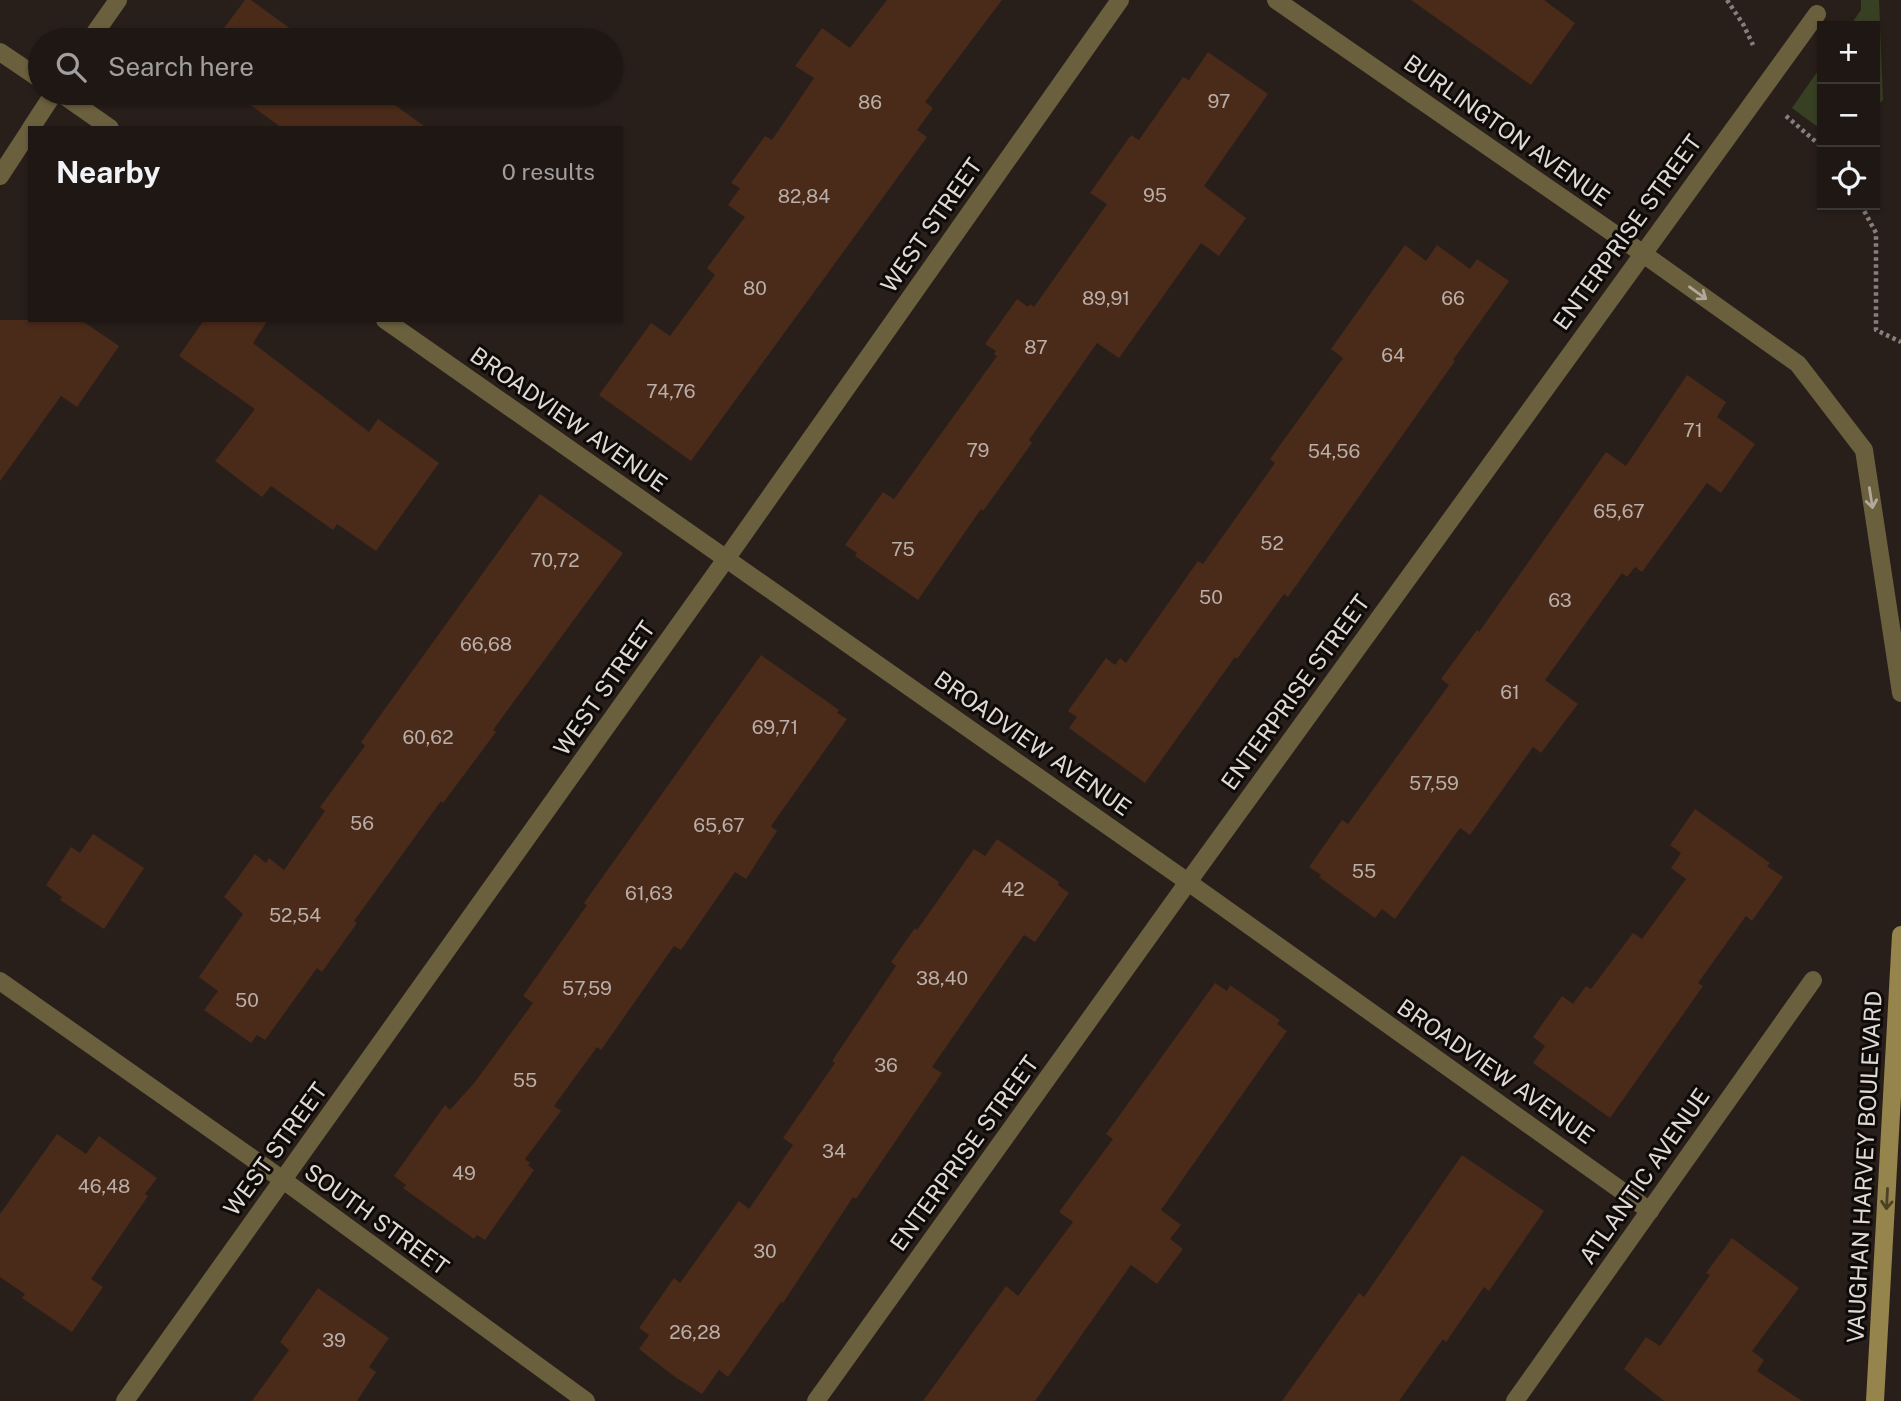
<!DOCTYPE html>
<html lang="en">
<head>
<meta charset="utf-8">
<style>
  body { margin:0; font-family:"Public Sans",sans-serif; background:#2b2422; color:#f1f3f6 }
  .controls { position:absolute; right:21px; top:21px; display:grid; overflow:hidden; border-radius:0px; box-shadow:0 2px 5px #0004 }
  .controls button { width:63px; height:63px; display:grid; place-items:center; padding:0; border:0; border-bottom:2px solid #3c3634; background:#1e1714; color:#f1f3f6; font:35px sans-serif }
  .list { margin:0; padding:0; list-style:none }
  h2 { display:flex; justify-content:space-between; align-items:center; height:91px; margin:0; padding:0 28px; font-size:30px }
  h2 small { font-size:23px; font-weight:400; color:#a19fa0 }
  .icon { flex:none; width:38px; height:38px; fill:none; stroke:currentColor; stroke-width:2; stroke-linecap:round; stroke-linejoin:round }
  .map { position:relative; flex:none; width:1901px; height:1401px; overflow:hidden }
  .search { position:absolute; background:#1e1714; box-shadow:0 2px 5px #0004; left:28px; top:28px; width:595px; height:77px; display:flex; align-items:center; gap:18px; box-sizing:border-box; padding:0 24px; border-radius:38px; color:#a19fa0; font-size:26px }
  .panel { position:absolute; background:#1e1714; box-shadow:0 2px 5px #0004; left:28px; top:126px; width:595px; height:196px; border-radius:0px }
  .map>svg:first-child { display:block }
  .green { fill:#384024 }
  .building { fill:#4a2a19 }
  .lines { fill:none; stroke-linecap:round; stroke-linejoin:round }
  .path { stroke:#877f7c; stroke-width:4.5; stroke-dasharray:3.5 3.5; stroke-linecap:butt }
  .street { stroke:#6b603e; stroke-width:18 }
  .secondary { stroke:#95844c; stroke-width:18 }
  .oneway { stroke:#b1a99a }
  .oneway2 { stroke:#4b4127 }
  .labels { text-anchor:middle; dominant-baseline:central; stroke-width:6; stroke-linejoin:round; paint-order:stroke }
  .number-label { font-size:19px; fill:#baaea8 }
  .street-label { font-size:23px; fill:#e0dad7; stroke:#0e0a08 }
</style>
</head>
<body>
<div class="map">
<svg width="1901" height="1401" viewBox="0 0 1901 1401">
  <rect width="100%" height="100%" fill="#281f1b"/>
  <g class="green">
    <path d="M 1861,0 L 1879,0 L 1883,100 L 1875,107 L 1875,26 L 1850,26 L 1861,10 Z"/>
    <path d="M 1822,65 L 1822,130 L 1792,108 Z"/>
  </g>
  <g class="building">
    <path d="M 245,0 L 251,0 L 306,40 L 215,40 Z"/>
    <path d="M 887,0 L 1002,0 L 925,102 L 933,108 L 917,130 L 927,137 L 691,461 L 599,395 L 651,323 L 670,336 L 715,275 L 707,268 L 745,217 L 728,205 L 740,188 L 731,183 L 765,136 L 772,140 L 814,78 L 795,66 L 822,28 L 850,48 Z"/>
    <path d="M 1411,0 L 1544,0 L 1575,23 L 1531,85 Z"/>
    <path d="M 1208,52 L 1268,94 L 1204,186 L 1246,218 L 1219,256 L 1201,243 L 1119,358 L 1097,343 L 1029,440 L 1032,443 L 983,511 L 981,509 L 918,600 L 855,556 L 857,553 L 845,545 L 883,492 L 894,499 L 997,356 L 994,354 L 996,351 L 985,344 L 1017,299 L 1028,307 L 1030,304 L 1034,307 L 1107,204 L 1090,193 L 1131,135 L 1139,140 L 1183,77 L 1189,80 Z"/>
    <path d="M 234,93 L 378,93 L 427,128 L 282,128 Z"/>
    <path d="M 1405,245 L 1426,261 L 1437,245 L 1470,269 L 1477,259 L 1509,281 L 1453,360 L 1455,361 L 1288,597 L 1284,594 L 1237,659 L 1235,657 L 1145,783 L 1069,728 L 1077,717 L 1068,711 L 1106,658 L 1115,665 L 1120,658 L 1126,663 L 1198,561 L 1203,564 L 1275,463 L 1270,459 L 1343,358 L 1331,349 Z"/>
    <path d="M 0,320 L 81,320 L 119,346 L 77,407 L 61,396 L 0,481 Z"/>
    <path d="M 204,320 L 268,320 L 253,343 L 369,432 L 378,419 L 439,463 L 376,551 L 337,524 L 333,530 L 271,486 L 262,497 L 215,461 L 255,409 L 179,356 Z"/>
    <path d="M 1687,375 L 1726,402 L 1717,417 L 1755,444 L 1721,493 L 1707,483 L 1642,572 L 1635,567 L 1627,577 L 1622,573 L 1545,680 L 1578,704 L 1541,753 L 1533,747 L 1470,835 L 1460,828 L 1395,919 L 1382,909 L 1375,918 L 1319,877 L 1321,875 L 1309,867 L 1342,820 L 1348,824 L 1449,685 L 1441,679 L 1477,630 L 1479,632 L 1606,452 L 1626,466 Z"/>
    <path d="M 540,494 L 623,553 L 493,730 L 496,732 L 443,803 L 441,801 L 354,921 L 357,923 L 322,972 L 317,968 L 265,1040 L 257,1035 L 251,1043 L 204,1010 L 218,991 L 199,977 L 243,914 L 224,897 L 255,854 L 266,863 L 269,858 L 284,870 L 325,811 L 320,807 L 365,746 L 361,742 Z"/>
    <path d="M 761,655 L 839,710 L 837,713 L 847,719 L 771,826 L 777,831 L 746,879 L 735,872 L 681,950 L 674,946 L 601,1050 L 597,1047 L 554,1106 L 561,1111 L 525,1159 L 530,1163 L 528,1165 L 534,1170 L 485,1240 L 477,1235 L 474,1239 L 403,1188 L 406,1185 L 394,1176 L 445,1105 L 450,1110 L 475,1082 L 533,1003 L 523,996 L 587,905 L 584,903 Z"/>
    <path d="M 1695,809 L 1770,863 L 1767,866 L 1783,877 L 1752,921 L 1746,916 L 1698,983 L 1703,986 L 1610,1118 L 1533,1063 L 1545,1046 L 1533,1037 L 1562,996 L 1573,1004 L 1586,986 L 1591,989 L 1633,933 L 1642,939 L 1686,879 L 1671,868 L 1681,853 L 1670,845 Z"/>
    <path d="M 93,834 L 144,868 L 104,929 L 60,900 L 62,897 L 46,885 L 71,847 L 80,853 Z"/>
    <path d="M 997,839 L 1059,882 L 1058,885 L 1069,893 L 1035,942 L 1024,935 L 932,1067 L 942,1073 L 856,1199 L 853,1197 L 783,1303 L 781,1302 L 728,1377 L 719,1370 L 702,1394 L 675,1377 L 639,1349 L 649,1335 L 639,1328 L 674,1278 L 680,1283 L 739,1201 L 749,1209 L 793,1145 L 783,1138 L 835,1063 L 832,1061 L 896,966 L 891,962 L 915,928 L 917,930 L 974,849 L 985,856 Z"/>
    <path d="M 1215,983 L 1227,991 L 1230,985 L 1280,1020 L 1277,1024 L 1287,1031 L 1161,1210 L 1181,1225 L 1170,1239 L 1183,1249 L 1157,1284 L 1131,1265 L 1035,1401 L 923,1401 L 1006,1286 L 1018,1296 L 1073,1222 L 1059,1212 L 1113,1139 L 1106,1134 Z"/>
    <path d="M 57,1134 L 86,1154 L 99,1136 L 157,1178 L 145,1194 L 148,1196 L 91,1279 L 103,1287 L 72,1332 L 22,1298 L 25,1294 L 0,1277 L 0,1214 Z"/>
    <path d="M 1462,1155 L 1544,1211 L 1489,1291 L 1484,1287 L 1446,1342 L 1443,1339 L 1399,1401 L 1282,1401 L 1359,1293 L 1364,1297 Z"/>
    <path d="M 1732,1238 L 1799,1288 L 1752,1351 L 1764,1360 L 1757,1371 L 1802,1401 L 1664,1401 L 1624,1369 L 1646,1337 L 1660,1346 L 1710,1275 L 1706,1273 Z"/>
    <path d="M 318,1288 L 389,1338 L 369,1367 L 376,1372 L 357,1401 L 252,1401 L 289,1350 L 280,1342 Z"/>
  </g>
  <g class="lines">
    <g class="path">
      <path d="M 1727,0 L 1743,24 L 1753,45"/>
      <path d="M 1786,116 L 1822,147"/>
      <path d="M 1861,205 L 1876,233 L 1876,330 L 1901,342"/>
    </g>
    <g class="street">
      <path d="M 1276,0 L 1642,253 L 1798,364 L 1864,450 L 1901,693"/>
      <path d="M 90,40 L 118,0"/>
      <path d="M 0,52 L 40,79"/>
      <path d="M 60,93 L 110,128"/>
      <path d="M 31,128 L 54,93"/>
      <path d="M 0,176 L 30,130"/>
      <path d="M 385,320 L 1188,882 L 1650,1211"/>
      <path d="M 0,981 L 283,1180 L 586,1401"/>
      <path d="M 125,1401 L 726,559 L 1120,0"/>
      <path d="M 816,1401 L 1188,882 L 1817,14"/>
      <path d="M 1515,1401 L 1813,980"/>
    </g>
    <path class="secondary" d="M 1875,1401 L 1901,935"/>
  </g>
  <defs><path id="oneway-shaft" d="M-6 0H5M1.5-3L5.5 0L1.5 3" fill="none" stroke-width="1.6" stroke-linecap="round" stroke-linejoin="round" transform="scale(1.75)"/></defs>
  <g class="oneway">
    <use href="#oneway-shaft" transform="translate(1698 293) rotate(36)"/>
    <use href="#oneway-shaft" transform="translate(1871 498) rotate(81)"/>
  </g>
  <use class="oneway2" href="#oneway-shaft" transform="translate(1887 1199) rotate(93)"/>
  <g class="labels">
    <g class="number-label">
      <text x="1219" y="101">97</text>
      <text x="870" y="102">86</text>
      <text x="1155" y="195">95</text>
      <text x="804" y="196">82,84</text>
      <text x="755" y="288">80</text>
      <text x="1106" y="298">89,91</text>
      <text x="1453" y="298">66</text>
      <text x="1036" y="347">87</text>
      <text x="1393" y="355">64</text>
      <text x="671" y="391">74,76</text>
      <text x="1693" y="430">71</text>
      <text x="978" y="450">79</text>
      <text x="1334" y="451">54,56</text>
      <text x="1619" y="511">65,67</text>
      <text x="1272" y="543">52</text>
      <text x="903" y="549">75</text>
      <text x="555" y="560">70,72</text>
      <text x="1211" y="597">50</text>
      <text x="1560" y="600">63</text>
      <text x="486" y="644">66,68</text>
      <text x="1510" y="692">61</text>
      <text x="775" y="727">69,71</text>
      <text x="428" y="737">60,62</text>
      <text x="1434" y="783">57,59</text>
      <text x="362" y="823">56</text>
      <text x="719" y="825">65,67</text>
      <text x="1364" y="871">55</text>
      <text x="1013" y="889">42</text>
      <text x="649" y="893">61,63</text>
      <text x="295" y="915">52,54</text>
      <text x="942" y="978">38,40</text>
      <text x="587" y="988">57,59</text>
      <text x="247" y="1000">50</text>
      <text x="886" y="1065">36</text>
      <text x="525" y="1080">55</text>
      <text x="834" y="1151">34</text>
      <text x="464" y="1173">49</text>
      <text x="104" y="1186">46,48</text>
      <text x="765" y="1251">30</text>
      <text x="695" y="1332">26,28</text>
      <text x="334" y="1340">39</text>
    </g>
    <g class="street-label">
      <text transform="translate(1507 130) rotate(35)">BURLINGTON AVENUE</text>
      <text transform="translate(931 225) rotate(-55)">WEST STREET</text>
      <text transform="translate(1627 232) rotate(-54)">ENTERPRISE STREET</text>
      <text transform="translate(569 419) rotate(35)">BROADVIEW AVENUE</text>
      <text transform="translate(604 688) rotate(-55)">WEST STREET</text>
      <text transform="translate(1295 692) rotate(-54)">ENTERPRISE STREET</text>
      <text transform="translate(1033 743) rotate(35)">BROADVIEW AVENUE</text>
      <text transform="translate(1496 1071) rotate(35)">BROADVIEW AVENUE</text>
      <text transform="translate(275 1149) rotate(-54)">WEST STREET</text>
      <text transform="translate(964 1153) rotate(-54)">ENTERPRISE STREET</text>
      <text transform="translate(1864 1167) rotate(-87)">VAUGHAN HARVEY BOULEVARD</text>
      <text transform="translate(1644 1176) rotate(-55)">ATLANTIC AVENUE</text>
      <text transform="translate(377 1219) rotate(36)">SOUTH STREET</text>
    </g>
  </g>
</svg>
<div class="controls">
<button>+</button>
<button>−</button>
<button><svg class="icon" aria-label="locate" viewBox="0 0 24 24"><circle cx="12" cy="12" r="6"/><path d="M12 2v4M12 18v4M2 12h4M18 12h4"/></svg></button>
</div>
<div class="search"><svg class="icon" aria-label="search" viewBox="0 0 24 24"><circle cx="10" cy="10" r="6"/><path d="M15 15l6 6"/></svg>Search here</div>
<section class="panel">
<h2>Nearby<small>0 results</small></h2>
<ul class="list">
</ul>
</section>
</div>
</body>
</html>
